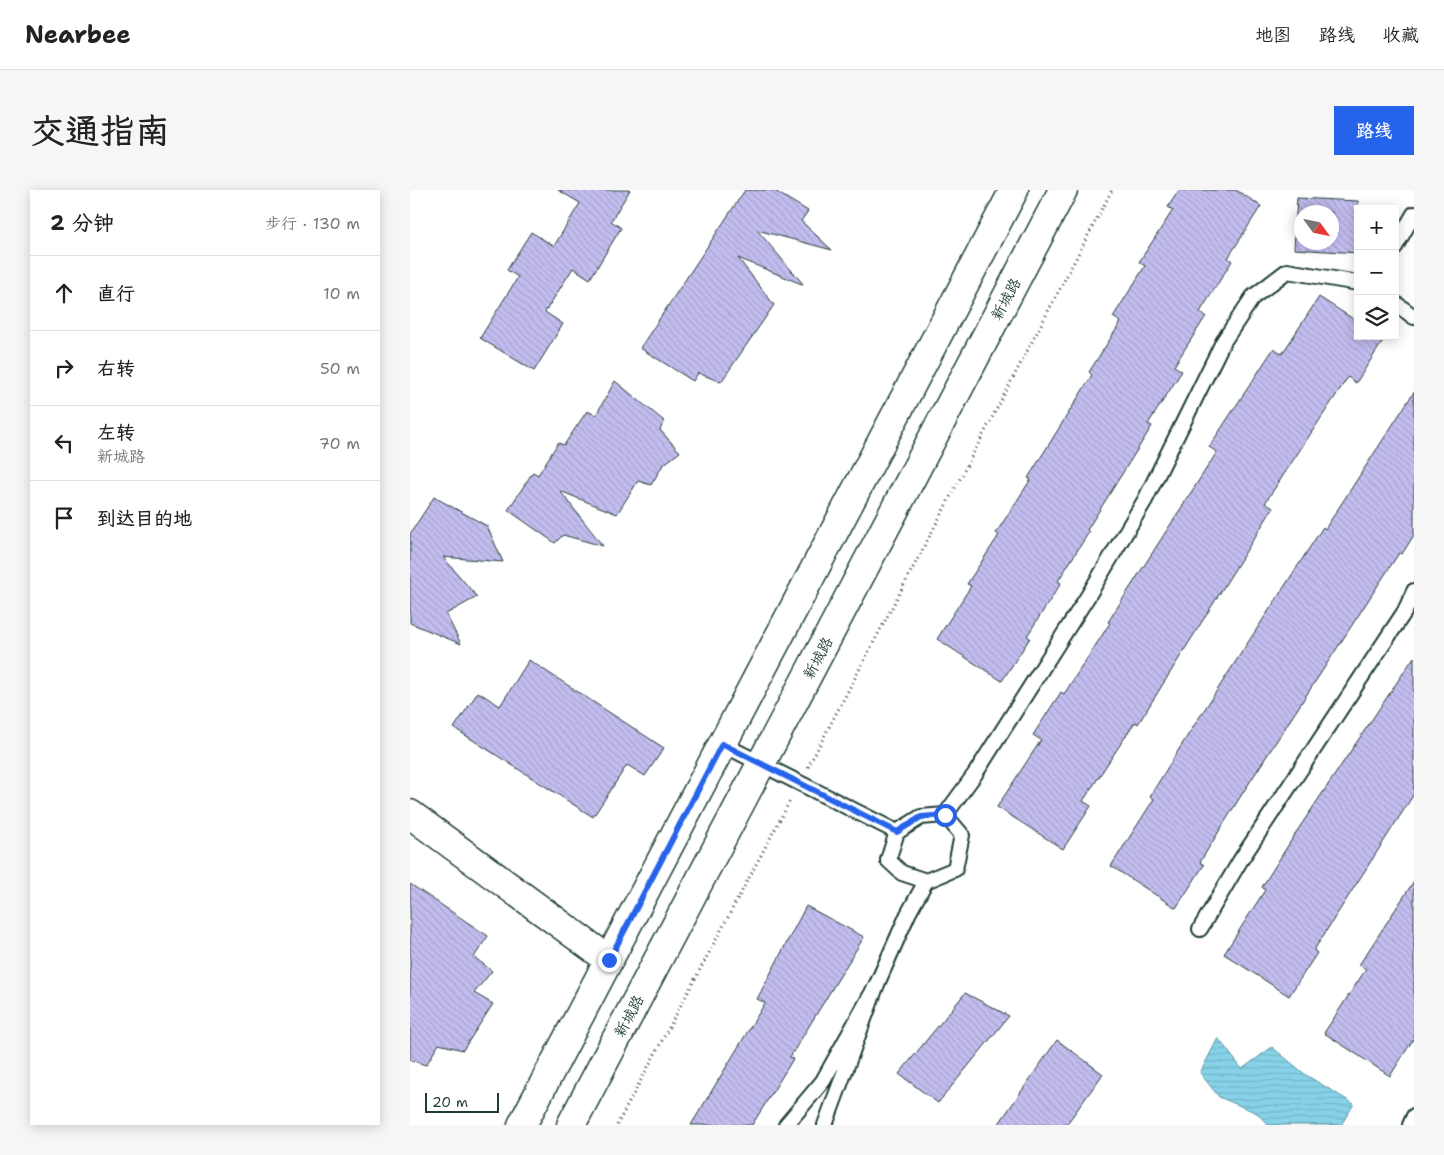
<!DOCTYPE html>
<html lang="zh">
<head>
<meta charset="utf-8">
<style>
  body { margin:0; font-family:"Shantell Sans","LXGW WenKai TC",sans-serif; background:#f6f6f6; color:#222 }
  .controls { position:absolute; right:15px; top:15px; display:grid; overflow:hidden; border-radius:0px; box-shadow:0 2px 12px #0003 }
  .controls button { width:45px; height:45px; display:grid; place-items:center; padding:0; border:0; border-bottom:1px solid #e0e0e0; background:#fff; color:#222; font:25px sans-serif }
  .compass { position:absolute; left:884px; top:15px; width:45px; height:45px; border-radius:50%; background:#fff; box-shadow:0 2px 12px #0003; rotate:123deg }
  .scale { position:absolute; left:15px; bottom:12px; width:74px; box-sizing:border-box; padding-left:5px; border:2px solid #1f3d34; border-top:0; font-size:14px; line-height:18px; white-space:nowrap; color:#1f3d34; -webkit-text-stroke:4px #fff; paint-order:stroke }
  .stop { position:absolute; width:15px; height:15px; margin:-11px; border:4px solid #2563eb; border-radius:50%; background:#fff }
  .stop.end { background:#2563eb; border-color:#fff; box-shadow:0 1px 5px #0008 }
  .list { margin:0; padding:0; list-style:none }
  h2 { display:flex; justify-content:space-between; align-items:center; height:65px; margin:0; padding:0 20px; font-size:21px }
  h2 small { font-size:16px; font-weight:400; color:#767676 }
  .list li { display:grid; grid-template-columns:32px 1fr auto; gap:15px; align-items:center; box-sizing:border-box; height:75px; padding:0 20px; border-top:1px solid #e0e0e0 }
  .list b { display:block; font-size:19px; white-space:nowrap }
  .list p { margin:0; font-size:16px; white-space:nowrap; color:#767676 }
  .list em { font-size:16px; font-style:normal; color:#767676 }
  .icon { flex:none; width:28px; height:28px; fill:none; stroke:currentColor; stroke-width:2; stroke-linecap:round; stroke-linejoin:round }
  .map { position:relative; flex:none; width:1004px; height:935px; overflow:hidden; border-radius:0px }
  header { display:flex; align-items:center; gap:30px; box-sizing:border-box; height:70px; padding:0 25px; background:#fff; border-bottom:1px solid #e0e0e0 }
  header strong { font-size:24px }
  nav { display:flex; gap:28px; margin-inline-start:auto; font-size:18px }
  .intro { display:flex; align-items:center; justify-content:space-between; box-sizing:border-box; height:120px; padding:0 30px }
  h1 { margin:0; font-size:35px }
  .button { padding:12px 22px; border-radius:0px; background:#2563eb; color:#fff; font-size:18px; font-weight:700 }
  main { display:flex; gap:30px; padding:0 30px }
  aside { flex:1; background:#fff; border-radius:0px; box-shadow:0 2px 12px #0003 }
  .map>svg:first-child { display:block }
  .water { fill:url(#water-rules); stroke:#5d96a0 }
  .building { fill:url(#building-back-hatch); stroke:#1f3d34; fill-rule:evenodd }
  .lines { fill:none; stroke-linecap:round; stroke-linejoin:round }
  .lane-casing { stroke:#1f3d34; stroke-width:18 }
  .street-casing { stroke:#1f3d34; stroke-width:31 }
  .primary-casing { stroke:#1f3d34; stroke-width:31 }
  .path { stroke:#1f3d34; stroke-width:3; stroke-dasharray:1 4; stroke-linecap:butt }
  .lane { stroke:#fff; stroke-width:14 }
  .street { stroke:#fff; stroke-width:28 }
  .primary { stroke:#fff; stroke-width:28 }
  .route { stroke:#2563eb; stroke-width:6 }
  .labels { text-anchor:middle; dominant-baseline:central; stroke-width:5; stroke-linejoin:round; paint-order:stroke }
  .street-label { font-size:15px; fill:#1f3d34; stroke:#fff }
</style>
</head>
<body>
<header>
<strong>Nearbee</strong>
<nav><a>地图</a><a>路线</a><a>收藏</a></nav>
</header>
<div class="intro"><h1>交通指南</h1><a class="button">路线</a></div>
<main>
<aside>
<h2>2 分钟<small>步行 · 130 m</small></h2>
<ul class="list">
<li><svg class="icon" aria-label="ahead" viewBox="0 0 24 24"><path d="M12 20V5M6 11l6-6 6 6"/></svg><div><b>直行</b></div><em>10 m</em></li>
<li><svg class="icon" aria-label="right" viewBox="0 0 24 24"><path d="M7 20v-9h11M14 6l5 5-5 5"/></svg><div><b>右转</b></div><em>50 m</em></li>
<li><svg class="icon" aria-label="left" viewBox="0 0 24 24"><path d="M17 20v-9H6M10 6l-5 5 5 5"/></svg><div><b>左转</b><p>新城路</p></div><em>70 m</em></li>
<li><svg class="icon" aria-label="arrive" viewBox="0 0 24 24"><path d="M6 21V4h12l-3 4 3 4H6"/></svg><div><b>到达目的地</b></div></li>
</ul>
</aside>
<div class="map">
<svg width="1004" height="935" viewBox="0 0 1004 935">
  <defs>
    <pattern id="water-rules" width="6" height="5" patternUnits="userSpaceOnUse" patternTransform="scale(1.25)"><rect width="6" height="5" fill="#87d2e8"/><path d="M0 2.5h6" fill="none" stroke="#74b5c8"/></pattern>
    <pattern id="building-back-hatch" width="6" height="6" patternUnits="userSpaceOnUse" patternTransform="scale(1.25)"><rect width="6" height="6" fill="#c3bdef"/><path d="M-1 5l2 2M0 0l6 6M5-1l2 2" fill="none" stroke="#a7a3ce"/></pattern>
  </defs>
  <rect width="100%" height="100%" fill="#fff"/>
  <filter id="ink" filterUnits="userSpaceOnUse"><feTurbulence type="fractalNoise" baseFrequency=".02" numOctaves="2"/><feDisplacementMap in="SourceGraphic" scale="10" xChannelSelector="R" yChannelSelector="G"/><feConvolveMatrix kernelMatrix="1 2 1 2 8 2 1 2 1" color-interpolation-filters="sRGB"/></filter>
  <g filter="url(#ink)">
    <path class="water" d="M 808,848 L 832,879 L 862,857 L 896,885 L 944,914 L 931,935 L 858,935 L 847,923 L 809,907 L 790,883 Z"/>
    <g class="building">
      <path d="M 148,0 L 220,0 L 201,31 L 211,38 L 180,89 L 163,78 L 135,122 L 153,134 L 124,181 L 70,148 L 108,87 L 97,80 L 121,42 L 144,56 L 170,13 Z"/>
      <path d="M 335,0 L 363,0 L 398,21 L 391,31 L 422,60 L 347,40 L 394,95 L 328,68 L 364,115 L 311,192 L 288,183 L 283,191 L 230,158 Z"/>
      <path d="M 769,0 L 826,0 L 851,16 L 818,68 L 822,71 L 790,122 L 796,126 L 764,176 L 772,181 L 738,234 L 742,236 L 677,340 L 679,342 L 648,391 L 651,393 L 617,446 L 620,448 L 592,491 L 527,449 L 561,396 L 557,394 L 589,345 L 586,343 L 621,289 L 618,288 L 682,185 L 679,182 L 711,132 L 703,127 L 735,76 L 729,72 L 763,20 L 758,17 Z"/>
      <path d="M 887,8 L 948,11 L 948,63 L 884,59 ZM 892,22 L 922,22 L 922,52 L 892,52 Z"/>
      <path d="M 909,107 L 948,132 L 948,146 L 976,146 L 946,193 L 938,187 L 855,313 L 863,318 L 728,534 L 725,532 L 673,611 L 681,616 L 653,659 L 587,617 L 631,550 L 623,545 L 651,502 L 654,504 L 700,433 L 698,432 L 807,262 L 799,257 L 864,158 L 872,164 Z"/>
      <path d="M 205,191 L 254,231 L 250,240 L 270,262 L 253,275 L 241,295 L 228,291 L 207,324 L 150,301 L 193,356 L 153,345 L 145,353 L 98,320 L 123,282 L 128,285 L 148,253 L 154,255 L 177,221 L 186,225 Z"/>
      <path d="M 1004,202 L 1004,345 L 992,364 L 989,363 L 832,604 L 790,672 L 794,675 L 766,718 L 701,676 L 744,609 L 740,606 L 776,548 L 913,337 L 915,339 Z"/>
      <path d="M 24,307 L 77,336 L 93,372 L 33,367 L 67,407 L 36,424 L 51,454 L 0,433 L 0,344 Z"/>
      <path d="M 1004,467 L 1004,604 L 904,760 L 907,763 L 879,806 L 814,764 L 855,700 L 852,697 L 889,638 Z"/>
      <path d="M 119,470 L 254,558 L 235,586 L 217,575 L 183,627 L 44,538 L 68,502 L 90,516 Z"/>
      <path d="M 1004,691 L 1004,848 L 980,886 L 914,843 L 956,779 L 949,775 Z"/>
      <path d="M 0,694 L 78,746 L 64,767 L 82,781 L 64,803 L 83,814 L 53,860 L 29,854 L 16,875 L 0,870 Z"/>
      <path d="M 396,716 L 454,747 L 380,867 L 383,869 L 342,935 L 281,935 L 355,813 L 347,809 Z"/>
      <path d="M 555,803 L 599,826 L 528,913 L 489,884 Z"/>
      <path d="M 647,850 L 693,884 L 656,935 L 588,935 Z"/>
    </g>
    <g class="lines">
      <g class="lane-casing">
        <g id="lane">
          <path d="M 985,57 L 1004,24"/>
          <path d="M 985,113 L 1004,127"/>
          <path d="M 312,554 L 487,642"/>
          <path d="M 535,625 L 565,584 L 678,406 L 735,310 L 813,152 L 843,107 L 877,81 L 948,93"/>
          <path d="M 790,739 L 830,671 L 995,421 L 1004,401"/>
          <path d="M 467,794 L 498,724 L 516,691 L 545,679 L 552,645 L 535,625 L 511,627 L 487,642 L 478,670 L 492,683 L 516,691"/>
          <path d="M 376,935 L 413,891 L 467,794 L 415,935"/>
          <path d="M 1000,935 L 1004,926"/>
        </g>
      </g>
      <g class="street-casing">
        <path id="street" d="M 0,624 L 199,770"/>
      </g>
      <g class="primary-casing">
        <g id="primary">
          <path d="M 112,935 L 604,0"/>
          <path d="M 161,935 L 653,0"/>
        </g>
      </g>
      <g class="path">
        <path d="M 398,577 L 702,0"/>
        <path d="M 207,935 L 381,609"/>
      </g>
      <use href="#lane" class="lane"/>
      <use href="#street" class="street"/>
      <use href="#primary" class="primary"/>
    </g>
  </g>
  <g class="lines" filter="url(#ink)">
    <path class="route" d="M 199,770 L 312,554 L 487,642 L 511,627 L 535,625"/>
  </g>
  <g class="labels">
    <g class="street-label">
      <text transform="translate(596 109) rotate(-62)">新城路</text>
      <text transform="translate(408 468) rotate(-62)">新城路</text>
      <text transform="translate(219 826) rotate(-62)">新城路</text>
    </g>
  </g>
</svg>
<div class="controls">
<button>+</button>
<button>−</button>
<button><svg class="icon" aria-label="layers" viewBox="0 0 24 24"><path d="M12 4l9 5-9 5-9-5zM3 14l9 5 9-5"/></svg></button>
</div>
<svg class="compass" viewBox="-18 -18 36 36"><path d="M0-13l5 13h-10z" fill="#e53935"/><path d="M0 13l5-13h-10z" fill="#767676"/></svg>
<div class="scale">20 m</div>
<div class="stop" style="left:535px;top:625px"></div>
<div class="stop end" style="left:199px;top:770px"></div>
</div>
</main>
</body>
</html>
